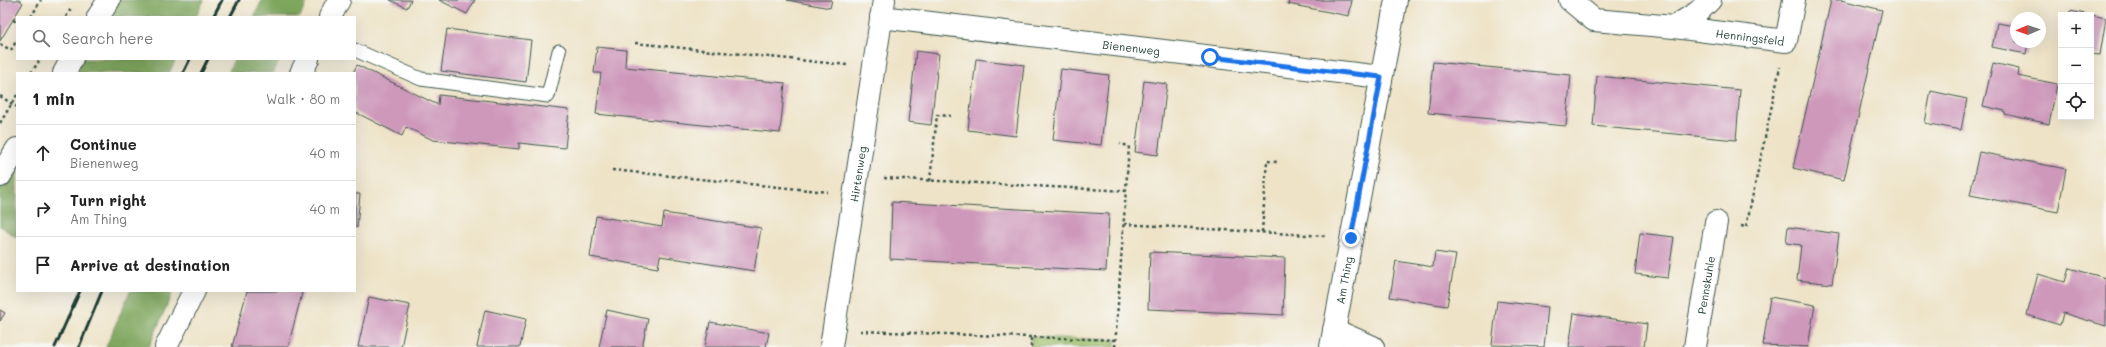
<!DOCTYPE html>
<html lang="en">
<head>
<meta charset="utf-8">
<style>
  body { margin:0; font-family:Mali,sans-serif; background:#f6f6f6; color:#222 }
  .controls { position:absolute; right:12px; top:12px; display:grid; overflow:hidden; border-radius:0px; box-shadow:0 4px 16px #0002 }
  .controls button { width:36px; height:36px; display:grid; place-items:center; padding:0; border:0; border-bottom:1px solid #e0e0e0; background:#fff; color:#222; font:20px sans-serif }
  .compass { position:absolute; left:2010px; top:12px; width:36px; height:36px; border-radius:50%; background:#fff; box-shadow:0 4px 16px #0002; rotate:268deg }
  .stop { position:absolute; width:12px; height:12px; margin:-9px; border:3px solid #1a73e8; border-radius:50%; background:#fff }
  .stop.end { background:#1a73e8; border-color:#fff; box-shadow:0 1px 4px #0008 }
  .list { margin:0; padding:0; list-style:none }
  h2 { display:flex; justify-content:space-between; align-items:center; height:52px; margin:0; padding:0 16px; font-size:17px }
  h2 small { font-size:13px; font-weight:400; color:#767676 }
  .list li { display:grid; grid-template-columns:26px 1fr auto; gap:12px; align-items:center; box-sizing:border-box; height:56px; padding:0 16px; border-top:1px solid #e0e0e0 }
  .list b { display:block; font-size:15px; white-space:nowrap }
  .list p { margin:0; font-size:13px; white-space:nowrap; color:#767676 }
  .list em { font-size:13px; font-style:normal; color:#767676 }
  .icon { flex:none; width:22px; height:22px; fill:none; stroke:currentColor; stroke-width:2; stroke-linecap:round; stroke-linejoin:round }
  .map { position:relative; flex:none; width:2106px; height:347px; overflow:hidden }
  .search { position:absolute; background:#fff; box-shadow:0 4px 16px #0002; left:16px; top:16px; width:340px; height:44px; display:flex; align-items:center; gap:10px; box-sizing:border-box; padding:0 14px; border-radius:0px; color:#767676; font-size:15px }
  .panel { position:absolute; background:#fff; box-shadow:0 4px 16px #0002; left:16px; top:72px; width:340px; height:220px; border-radius:0px }
  .map>svg:first-child { display:block }
  .green { fill:#9ec069; stroke:#5e7e4e }
  .forest { fill:#7ea65d; stroke:#4e7248 }
  .building { fill:#ce98bb }
  .lines { fill:none; stroke-linecap:round; stroke-linejoin:round }
  .service-casing { stroke:#3e564a; stroke-width:15 }
  .minor-casing { stroke:#3e564a; stroke-width:24 }
  .tertiary-casing { stroke:#3e564a; stroke-width:24 }
  .path { stroke:#3e564a; stroke-width:2.5; stroke-dasharray:3 3; stroke-linecap:butt }
  .service { stroke:#fff; stroke-width:13 }
  .minor { stroke:#fff; stroke-width:22 }
  .tertiary { stroke:#fff; stroke-width:22 }
  .rail { stroke:#1f3d34; stroke-width:3 }
  .route { stroke:#1a73e8; stroke-width:5 }
  .labels { text-anchor:middle; dominant-baseline:central; stroke-width:3; stroke-linejoin:round; paint-order:stroke }
  .street-label { font-size:11px; fill:#1f3d34; stroke:#f6f6f2 }
</style>
</head>
<body>
<div class="map">
<svg width="2106" height="347" viewBox="0 0 2106 347">
  <rect width="100%" height="100%" fill="#f6f6f2"/>
  <filter id="ink" filterUnits="userSpaceOnUse"><feTurbulence type="fractalNoise" baseFrequency=".025" numOctaves="2"/><feDisplacementMap in="SourceGraphic" scale="8" xChannelSelector="R" yChannelSelector="G"/><feConvolveMatrix kernelMatrix="1 2 1 2 8 2 1 2 1" color-interpolation-filters="sRGB"/></filter>
  <filter id="wash" filterUnits="userSpaceOnUse"><feTurbulence type="fractalNoise" baseFrequency=".012" numOctaves="4" result="noise"/><feDisplacementMap in="SourceGraphic" scale="16" xChannelSelector="R" yChannelSelector="G"/><feGaussianBlur stdDeviation="0.9" result="paint"/><feColorMatrix in="noise" values="0 0 0 0 0 0 0 0 0 0 0 0 0 0 0 0 0 1.4 0 .05"/><feComposite in="paint" operator="in"/></filter>
  <g filter="url(#wash)">
    <rect width="100%" height="100%" fill="#eee3c7"/>
    <path class="green" d="M 1031,337 L 1115,340 L 1115,347 L 1031,347 Z"/>
    <g class="forest">
      <path d="M 109,0 L 204,0 L 196,17 L 98,17 Z"/>
      <path d="M 262,0 L 308,0 L 300,17 L 254,17 Z"/>
      <path d="M 72,59 L 176,59 L 169,73 L 64,73 Z"/>
      <path d="M 234,59 L 280,59 L 273,73 L 228,73 Z"/>
      <path d="M 17,149 L 17,238 L 0,226 L 0,176 Z"/>
      <path d="M 130,291 L 173,291 L 149,347 L 106,347 Z"/>
    </g>
    <g id="blocks">
      <g class="building">
        <path d="M 0,0 L 19,0 L 23,3 L 0,41 Z"/>
        <path d="M 390,0 L 411,0 L 407,8 Z"/>
        <path d="M 439,0 L 475,0 L 467,14 Z"/>
        <path d="M 787,0 L 832,0 L 830,8 Z"/>
        <path d="M 1289,0 L 1352,0 L 1349,16 L 1288,4 Z"/>
        <path d="M 1831,0 L 1841,0 L 1882,10 L 1844,180 L 1793,168 Z"/>
        <path d="M 2070,11 L 2086,14 L 2086,15 L 2069,15 Z"/>
        <path d="M 2091,15 L 2106,18 L 2100,55 L 2091,54 Z"/>
        <path d="M 1997,23 L 2016,26 L 2016,42 L 2028,42 L 2026,54 L 1992,47 Z"/>
        <path d="M 447,29 L 531,40 L 526,82 L 441,71 Z"/>
        <path d="M 597,47 L 626,50 L 625,67 L 785,83 L 780,133 L 596,114 L 601,73 L 594,73 Z"/>
        <path d="M 916,51 L 939,54 L 931,125 L 908,122 Z"/>
        <path d="M 976,59 L 1024,65 L 1016,136 L 968,130 Z"/>
        <path d="M 1433,62 L 1571,75 L 1566,126 L 1428,113 Z"/>
        <path d="M 1993,63 L 2019,69 L 2018,76 L 2057,84 L 2049,124 L 2005,114 L 2005,111 L 1983,106 Z"/>
        <path d="M 357,65 L 438,105 L 439,95 L 569,110 L 565,148 L 519,143 L 519,149 L 433,140 L 406,127 L 402,136 L 355,112 L 355,73 L 353,73 Z"/>
        <path d="M 1061,69 L 1109,75 L 1101,145 L 1053,140 Z"/>
        <path d="M 1597,76 L 1740,90 L 1736,140 L 1593,126 Z"/>
        <path d="M 1144,81 L 1167,84 L 1158,155 L 1135,152 Z"/>
        <path d="M 1931,91 L 1967,99 L 1961,130 L 1925,123 Z"/>
        <path d="M 1979,152 L 2066,169 L 2058,212 L 1970,195 Z"/>
        <path d="M 355,194 L 360,194 L 357,228 L 355,227 Z"/>
        <path d="M 892,202 L 1109,214 L 1106,271 L 890,259 Z"/>
        <path d="M 664,213 L 761,228 L 754,271 L 660,256 L 658,268 L 590,257 L 596,216 L 662,227 Z"/>
        <path d="M 1788,227 L 1839,234 L 1832,284 L 1797,280 L 1801,245 L 1786,243 Z"/>
        <path d="M 1640,233 L 1674,237 L 1668,278 L 1635,274 Z"/>
        <path d="M 1150,252 L 1285,258 L 1283,315 L 1148,309 Z"/>
        <path d="M 1435,252 L 1456,255 L 1447,306 L 1390,297 L 1396,261 L 1433,267 Z"/>
        <path d="M 2069,268 L 2106,278 L 2106,326 L 2063,313 L 2060,325 L 2027,315 L 2038,274 L 2065,282 Z"/>
        <path d="M 247,291 L 295,291 L 302,293 L 288,347 L 232,347 Z"/>
        <path d="M 369,297 L 410,305 L 401,347 L 358,347 Z"/>
        <path d="M 1770,297 L 1815,305 L 1808,347 L 1763,345 Z"/>
        <path d="M 1497,301 L 1548,307 L 1544,347 L 1492,345 Z"/>
        <path d="M 0,310 L 5,313 L 0,321 Z"/>
        <path d="M 485,310 L 526,319 L 520,347 L 477,347 Z"/>
        <path d="M 607,310 L 648,319 L 642,347 L 599,347 Z"/>
        <path d="M 1574,313 L 1647,324 L 1644,347 L 1569,347 Z"/>
        <path d="M 710,322 L 769,333 L 766,347 L 705,347 Z"/>
      </g>
    </g>
  </g>
  <g filter="url(#ink)">
    <use href="#blocks" fill-opacity="0" stroke="#3e564a" stroke-width="1"/>
    <g class="lines">
      <g class="service-casing">
        <path id="service" d="M 355,50 L 421,79 L 548,96 L 559,51"/>
      </g>
      <g class="minor-casing">
        <g id="minor">
          <path d="M 1570,0 L 1594,20 L 1674,27"/>
          <path id="s1" d="M 1710,0 L 1698,12 L 1674,27 L 1786,41 L 1794,0"/>
          <path d="M 330,17 L 339,0"/>
          <path id="s2" d="M 881,17 L 1381,77"/>
          <path d="M 301,73 L 308,59"/>
          <path d="M 1334,330 L 1373,347"/>
          <path d="M 166,347 L 194,291"/>
          <path id="s3" d="M 831,347 L 884,0"/>
          <path id="s4" d="M 1331,347 L 1396,0"/>
          <path id="s5" d="M 1695,347 L 1716,222"/>
        </g>
      </g>
      <g class="tertiary-casing">
        <g id="tertiary">
          <path d="M 98,17 L 109,0"/>
          <path d="M 64,73 L 72,59"/>
          <path d="M 0,176 L 17,149"/>
        </g>
      </g>
      <g class="path">
        <path d="M 31,17 L 41,0"/>
        <path d="M 66,17 L 72,7"/>
        <path d="M 13,20 L 17,22"/>
        <path d="M 635,43 L 847,65"/>
        <path d="M 0,44 L 11,50 L 17,40"/>
        <path d="M 31,73 L 39,61"/>
        <path d="M 0,96 L 17,107"/>
        <path d="M 0,123 L 17,95"/>
        <path d="M 612,170 L 828,192"/>
        <path d="M 884,178 L 1127,191"/>
        <path d="M 930,181 L 937,115 L 951,116"/>
        <path d="M 1124,224 L 1325,236"/>
        <path d="M 1741,226 L 1746,227 L 1780,67"/>
        <path d="M 1262,232 L 1267,161 L 1277,162"/>
        <path d="M 860,331 L 1115,340"/>
        <path d="M 1031,347 L 1031,337"/>
        <path d="M 1115,347 L 1129,146 L 1120,144"/>
      </g>
      <use href="#service" class="service"/>
      <use href="#minor" class="minor"/>
      <use href="#tertiary" class="tertiary"/>
      <g class="rail">
        <path d="M 213,17 L 222,0"/>
        <path d="M 230,17 L 239,0"/>
        <path d="M 183,73 L 190,59"/>
        <path d="M 201,73 L 208,59"/>
        <path d="M 55,347 L 80,291"/>
        <path d="M 79,347 L 102,291"/>
      </g>
    </g>
  </g>
  <g class="lines" filter="url(#ink)">
    <path class="route" d="M 1210,57 L 1381,77 L 1351,238"/>
  </g>
  <g class="labels">
    <g class="street-label">
      <text stroke="none"><textPath href="#s1" startOffset="122">Henningsfeld</textPath></text>
      <text stroke="none"><textPath href="#s2" startOffset="252">Bienenweg</textPath></text>
      <text stroke="none"><textPath href="#s3" startOffset="175">Hirtenweg</textPath></text>
      <text stroke="none"><textPath href="#s4" startOffset="68">Am Thing</textPath></text>
      <text stroke="none"><textPath href="#s5" startOffset="63">Pennskuhle</textPath></text>
    </g>
  </g>
</svg>
<div class="controls">
<button>+</button>
<button>−</button>
<button><svg class="icon" aria-label="locate" viewBox="0 0 24 24"><circle cx="12" cy="12" r="6"/><path d="M12 2v4M12 18v4M2 12h4M18 12h4"/></svg></button>
</div>
<svg class="compass" viewBox="-18 -18 36 36"><path d="M0-13l5 13h-10z" fill="#e53935"/><path d="M0 13l5-13h-10z" fill="#767676"/></svg>
<div class="stop" style="left:1210px;top:57px"></div>
<div class="stop end" style="left:1351px;top:238px"></div>
<div class="search"><svg class="icon" aria-label="search" viewBox="0 0 24 24"><circle cx="10" cy="10" r="6"/><path d="M15 15l6 6"/></svg>Search here</div>
<section class="panel">
<h2>1 min<small>Walk · 80 m</small></h2>
<ul class="list">
<li><svg class="icon" aria-label="ahead" viewBox="0 0 24 24"><path d="M12 20V5M6 11l6-6 6 6"/></svg><div><b>Continue</b><p>Bienenweg</p></div><em>40 m</em></li>
<li><svg class="icon" aria-label="right" viewBox="0 0 24 24"><path d="M7 20v-9h11M14 6l5 5-5 5"/></svg><div><b>Turn right</b><p>Am Thing</p></div><em>40 m</em></li>
<li><svg class="icon" aria-label="arrive" viewBox="0 0 24 24"><path d="M6 21V4h12l-3 4 3 4H6"/></svg><div><b>Arrive at destination</b></div></li>
</ul>
</section>
</div>
</body>
</html>
